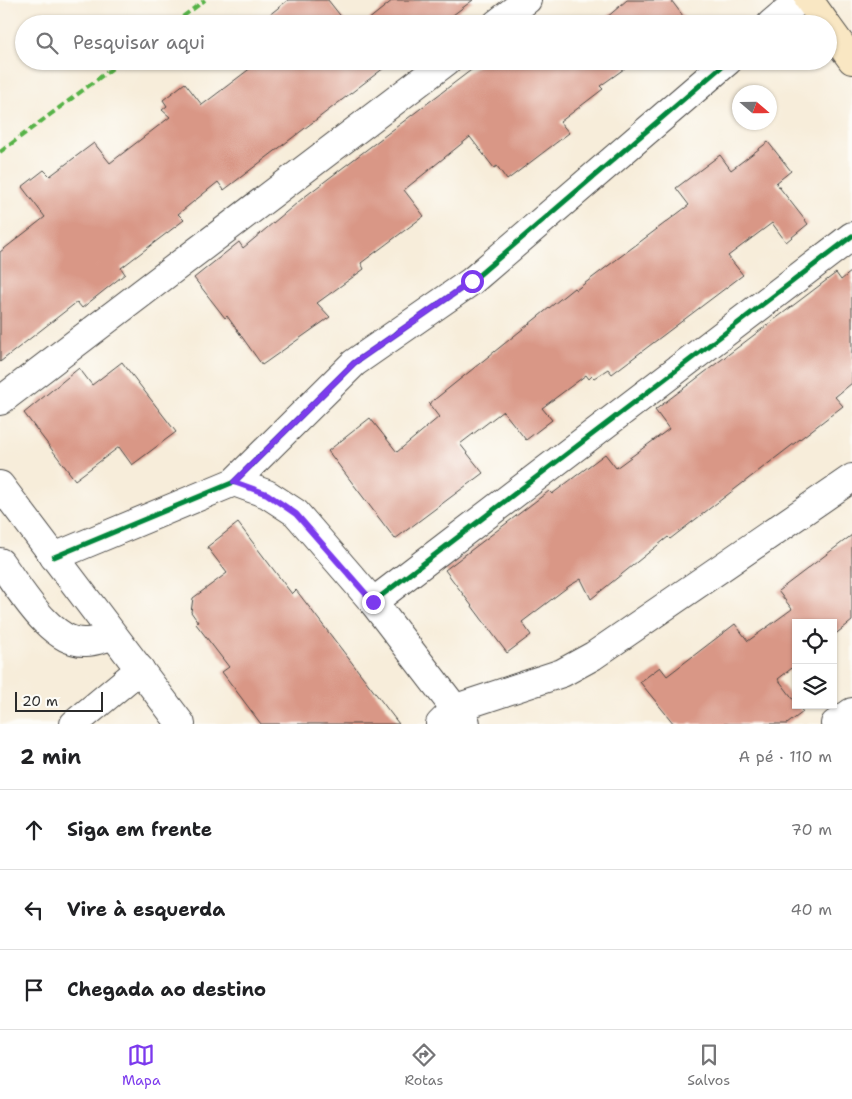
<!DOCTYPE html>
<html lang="pt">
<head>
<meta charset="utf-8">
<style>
  body { margin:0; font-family:"Shantell Sans",sans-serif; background:#f6f6f6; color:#202124 }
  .controls { position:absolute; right:15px; bottom:15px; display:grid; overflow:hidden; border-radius:0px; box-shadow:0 1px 4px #0004 }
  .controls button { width:45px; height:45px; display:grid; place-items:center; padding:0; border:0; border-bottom:1px solid #e0e0e0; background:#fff; color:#202124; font:25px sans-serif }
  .compass { position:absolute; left:732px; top:85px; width:45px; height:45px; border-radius:50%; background:#fff; box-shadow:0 1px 4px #0004; rotate:110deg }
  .scale { position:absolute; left:15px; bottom:12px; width:88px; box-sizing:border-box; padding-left:5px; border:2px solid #2b2b2b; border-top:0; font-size:14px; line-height:18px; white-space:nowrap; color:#2b2b2b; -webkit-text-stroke:4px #fdfcf7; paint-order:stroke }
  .stop { position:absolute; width:15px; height:15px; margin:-11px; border:4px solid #7c3aed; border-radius:50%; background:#fff }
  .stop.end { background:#7c3aed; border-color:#fff; box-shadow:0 1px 5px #0008 }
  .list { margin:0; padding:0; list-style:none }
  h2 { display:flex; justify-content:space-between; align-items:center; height:65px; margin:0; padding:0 20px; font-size:21px }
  h2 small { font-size:16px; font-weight:400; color:#757577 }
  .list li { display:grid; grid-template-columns:32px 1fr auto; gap:15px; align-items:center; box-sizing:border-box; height:80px; padding:0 20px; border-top:1px solid #e0e0e0 }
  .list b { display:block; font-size:19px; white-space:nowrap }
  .list em { font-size:16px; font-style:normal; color:#757577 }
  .icon { flex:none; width:28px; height:28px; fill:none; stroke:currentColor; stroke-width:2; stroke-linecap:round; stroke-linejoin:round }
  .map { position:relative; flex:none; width:852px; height:724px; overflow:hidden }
  .search { position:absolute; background:#fff; box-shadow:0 1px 4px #0004; left:15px; right:15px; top:15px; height:55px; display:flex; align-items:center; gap:12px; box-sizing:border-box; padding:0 18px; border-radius:28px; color:#757577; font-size:19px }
  .sheet { height:305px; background:#fff }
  nav { display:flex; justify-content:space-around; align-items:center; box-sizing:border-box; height:70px; border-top:1px solid #e0e0e0; background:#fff; font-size:14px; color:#757577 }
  nav a { display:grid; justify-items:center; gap:2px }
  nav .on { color:#7c3aed }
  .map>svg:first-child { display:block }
  .building { fill:#d99786 }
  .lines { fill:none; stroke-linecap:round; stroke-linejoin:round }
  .minor-casing { stroke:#4a4845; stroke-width:30 }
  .secondary-casing { stroke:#4a4845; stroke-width:30 }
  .minor { stroke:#fff; stroke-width:28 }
  .secondary { stroke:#f9e7c3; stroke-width:28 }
  .quiet { stroke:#56b246; stroke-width:4; stroke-dasharray:8 4; stroke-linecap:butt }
  .cycleway-casing { stroke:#fdfcf7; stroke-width:8 }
  .cycleway { stroke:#00873e; stroke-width:5 }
  .route { stroke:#7c3aed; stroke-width:6 }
</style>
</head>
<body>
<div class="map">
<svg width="852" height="724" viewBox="0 0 852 724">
  <rect width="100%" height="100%" fill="#fdfcf7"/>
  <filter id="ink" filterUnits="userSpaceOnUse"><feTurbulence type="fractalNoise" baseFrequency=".02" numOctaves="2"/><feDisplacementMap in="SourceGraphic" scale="10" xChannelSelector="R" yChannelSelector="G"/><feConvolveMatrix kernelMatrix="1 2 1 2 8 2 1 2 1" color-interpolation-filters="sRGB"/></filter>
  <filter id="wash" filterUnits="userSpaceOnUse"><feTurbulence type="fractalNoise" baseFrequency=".0096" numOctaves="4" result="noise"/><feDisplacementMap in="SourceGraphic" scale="20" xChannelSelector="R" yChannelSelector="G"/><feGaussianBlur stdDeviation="1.12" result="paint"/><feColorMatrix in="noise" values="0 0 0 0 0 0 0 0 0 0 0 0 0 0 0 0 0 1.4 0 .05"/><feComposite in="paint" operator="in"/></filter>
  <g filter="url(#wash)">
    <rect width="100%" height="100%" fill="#f7edda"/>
    <g id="blocks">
      <g class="building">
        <path d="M 288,0 L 328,0 L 347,24 L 258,24 Z"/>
        <path d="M 393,0 L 473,0 L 441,24 L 363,24 Z"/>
        <path d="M 627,0 L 671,0 L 689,24 L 599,24 Z"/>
        <path d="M 260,61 L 393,61 L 224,190 L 218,182 L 178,214 L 184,220 L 121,268 L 125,274 L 82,308 L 77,302 L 0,362 L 0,252 L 45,217 L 22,187 L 44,170 L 50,176 L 94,143 L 110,163 L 170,117 L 162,110 L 167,106 L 163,100 L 185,83 L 202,105 Z"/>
        <path d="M 483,61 L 640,61 L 624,69 L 600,86 L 603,89 L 560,122 L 569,133 L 507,180 L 497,166 L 494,168 L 470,137 L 404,190 L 424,216 L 361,263 L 364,269 L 317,303 L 330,317 L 262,365 L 227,316 L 225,318 L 194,278 L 239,242 L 243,248 L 303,198 Z"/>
        <path d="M 768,142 L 791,171 L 776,183 L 808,224 L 786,242 L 772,223 L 728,256 L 743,275 L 612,374 L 608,369 L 594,378 L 592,376 L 589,379 L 586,375 L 542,408 L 552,420 L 526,440 L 503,411 L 460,444 L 483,473 L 395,539 L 328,451 L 370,418 L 397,452 L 439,417 L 429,404 L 574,288 L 576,290 L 689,205 L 676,188 L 720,155 L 731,170 Z"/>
        <path d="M 852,271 L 852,383 L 835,397 L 843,406 L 670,539 L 668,537 L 591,599 L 581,579 L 569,586 L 522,622 L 531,635 L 507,653 L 445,570 L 549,491 L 552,494 L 605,454 L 616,468 L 669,429 L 655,410 L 836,273 L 841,280 Z"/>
        <path d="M 122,362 L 176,432 L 132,465 L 119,447 L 75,480 L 24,413 L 79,368 L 92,385 Z"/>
        <path d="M 238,523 L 292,594 L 296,590 L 399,724 L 261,724 L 222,672 L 229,667 L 196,624 L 198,622 L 191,612 L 193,598 L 227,573 L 207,547 Z"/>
        <path d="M 852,535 L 852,621 L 833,636 L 833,623 L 796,623 L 796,665 L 778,679 L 803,712 L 787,724 L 674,724 L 640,682 L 660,667 L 667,676 L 735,624 L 748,641 L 792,609 L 778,591 Z"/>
      </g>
    </g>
  </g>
  <g filter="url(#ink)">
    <use href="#blocks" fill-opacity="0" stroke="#4a4845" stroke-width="1"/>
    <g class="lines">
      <g class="minor-casing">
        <g id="minor">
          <path d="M 496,24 L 527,0"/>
          <path d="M 771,24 L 799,0"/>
          <path d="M 0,401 L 447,61"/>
          <path d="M 234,482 L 267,494 L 296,513 L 373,602 L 466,723"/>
          <path d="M 0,485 L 181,724"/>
          <path d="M 54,557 L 234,482 L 354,363 L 472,281 L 728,61"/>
          <path d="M 0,562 C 18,586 51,645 86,642 C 94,642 104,638 112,636"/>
          <path d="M 373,602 L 852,236"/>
          <path d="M 74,724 L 140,669"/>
          <path d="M 440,724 L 456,708 L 562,673 L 593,656 L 852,478"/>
          <path d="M 835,724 L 852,712"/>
        </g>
      </g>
      <g class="secondary-casing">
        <g id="secondary">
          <path d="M 809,0 L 826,24"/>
          <path d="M 828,27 L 852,60"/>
        </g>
      </g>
      <use href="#minor" class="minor"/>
      <use href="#secondary" class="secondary"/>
      <g class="quiet">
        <path d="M 173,24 L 205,0"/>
        <path d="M 0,152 L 122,61"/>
      </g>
      <g class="cycleway-casing">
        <g id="cycleway">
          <path d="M 54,557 L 234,482 L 354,363 L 472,281 L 728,61"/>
          <path d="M 373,602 L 852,236"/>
        </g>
      </g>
      <use href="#cycleway" class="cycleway"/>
    </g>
  </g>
  <g class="lines" filter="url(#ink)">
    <path class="route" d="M 373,602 L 296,514 L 267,494 L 234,482 L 354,363 L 472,281"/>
  </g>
</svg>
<div class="controls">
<button><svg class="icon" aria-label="locate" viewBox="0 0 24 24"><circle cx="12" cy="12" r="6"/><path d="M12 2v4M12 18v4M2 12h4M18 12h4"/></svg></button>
<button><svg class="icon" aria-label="layers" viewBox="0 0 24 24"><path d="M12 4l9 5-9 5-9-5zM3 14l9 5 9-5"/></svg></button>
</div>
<svg class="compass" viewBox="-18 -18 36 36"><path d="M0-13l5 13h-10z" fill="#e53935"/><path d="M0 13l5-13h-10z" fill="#757577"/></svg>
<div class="scale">20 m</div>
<div class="stop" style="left:472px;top:281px"></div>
<div class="stop end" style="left:373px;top:602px"></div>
<div class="search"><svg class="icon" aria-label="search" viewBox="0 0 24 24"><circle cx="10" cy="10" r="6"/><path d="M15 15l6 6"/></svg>Pesquisar aqui</div>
</div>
<section class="sheet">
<h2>2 min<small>A pé · 110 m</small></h2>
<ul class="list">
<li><svg class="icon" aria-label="ahead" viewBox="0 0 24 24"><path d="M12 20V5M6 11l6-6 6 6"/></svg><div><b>Siga em frente</b></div><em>70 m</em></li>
<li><svg class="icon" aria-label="left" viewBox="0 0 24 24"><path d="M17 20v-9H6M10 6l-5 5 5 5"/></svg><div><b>Vire à esquerda</b></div><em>40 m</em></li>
<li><svg class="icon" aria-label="arrive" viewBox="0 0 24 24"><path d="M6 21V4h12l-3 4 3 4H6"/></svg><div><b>Chegada ao destino</b></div></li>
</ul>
</section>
<nav>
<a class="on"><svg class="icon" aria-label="map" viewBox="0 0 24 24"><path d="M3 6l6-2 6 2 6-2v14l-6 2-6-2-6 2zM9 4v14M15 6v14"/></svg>Mapa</a>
<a><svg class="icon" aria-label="directions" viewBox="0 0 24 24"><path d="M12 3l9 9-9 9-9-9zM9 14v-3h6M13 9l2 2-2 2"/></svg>Rotas</a>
<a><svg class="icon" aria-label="saved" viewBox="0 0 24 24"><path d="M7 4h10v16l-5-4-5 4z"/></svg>Salvos</a>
</nav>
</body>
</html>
